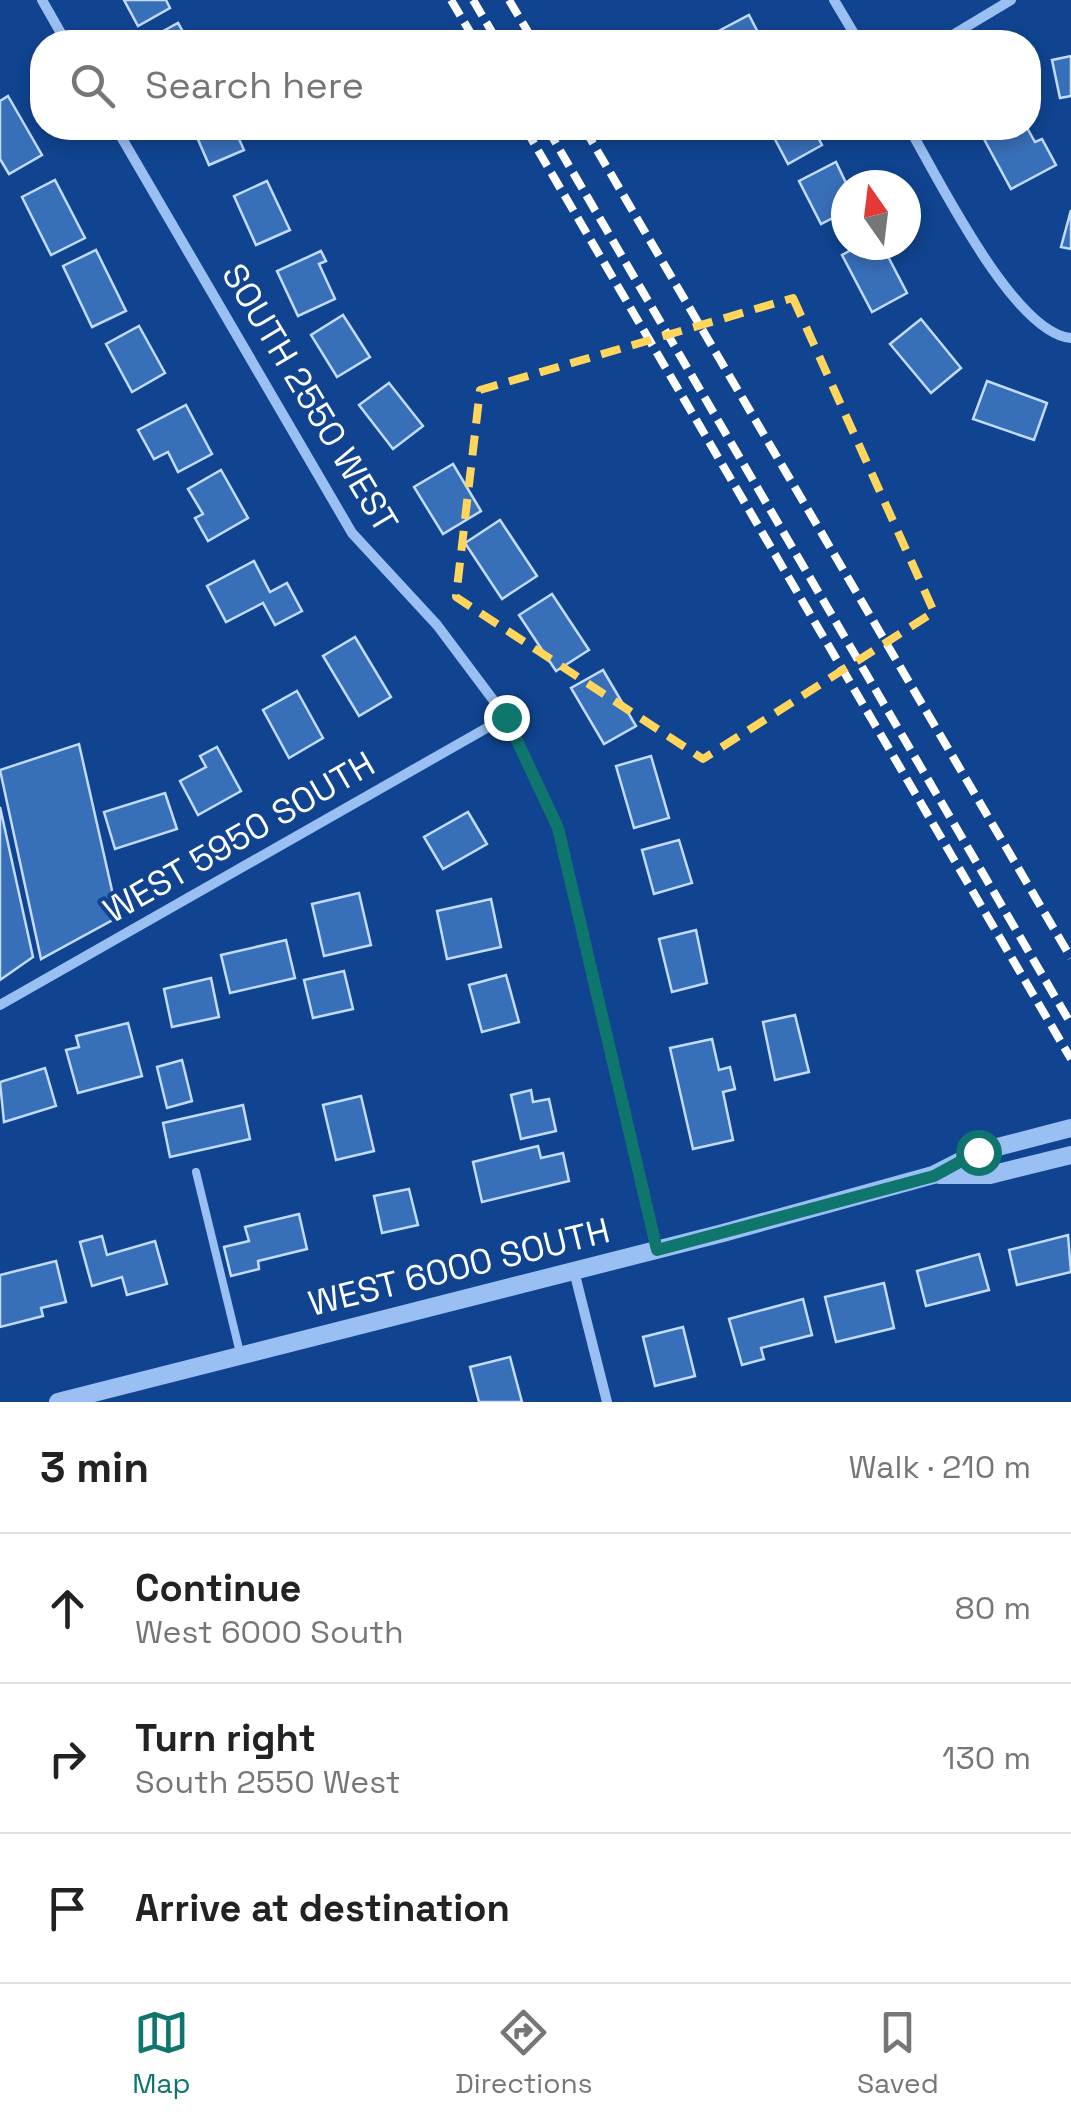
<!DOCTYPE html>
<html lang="en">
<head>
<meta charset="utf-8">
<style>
  body { margin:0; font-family:"Space Grotesk",sans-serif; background:#f6f6f6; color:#222 }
  .compass { position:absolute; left:831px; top:170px; width:90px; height:90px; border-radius:50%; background:#fff; box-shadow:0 5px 15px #0003; rotate:346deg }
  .stop { position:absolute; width:30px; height:30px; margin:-22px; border:8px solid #0f766e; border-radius:50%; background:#fff }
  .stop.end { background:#0f766e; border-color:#fff; box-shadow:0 2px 10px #0008 }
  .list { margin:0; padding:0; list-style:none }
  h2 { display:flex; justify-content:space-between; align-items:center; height:130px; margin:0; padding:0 40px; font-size:42px }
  h2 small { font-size:32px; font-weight:400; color:#767676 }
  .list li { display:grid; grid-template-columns:65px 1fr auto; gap:30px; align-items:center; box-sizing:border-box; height:150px; padding:0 40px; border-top:2px solid #e0e0e0 }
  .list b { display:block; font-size:38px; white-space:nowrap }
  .list p { margin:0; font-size:32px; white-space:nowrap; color:#767676 }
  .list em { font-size:32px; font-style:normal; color:#767676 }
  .icon { flex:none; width:55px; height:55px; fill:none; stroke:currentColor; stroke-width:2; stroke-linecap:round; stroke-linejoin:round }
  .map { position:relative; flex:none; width:1071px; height:1402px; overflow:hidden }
  .search { position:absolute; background:#fff; box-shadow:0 5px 15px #0003; left:30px; right:30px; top:30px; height:110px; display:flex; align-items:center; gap:25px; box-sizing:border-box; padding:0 35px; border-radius:40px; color:#767676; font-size:38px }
  .sheet { height:580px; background:#fff }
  nav { display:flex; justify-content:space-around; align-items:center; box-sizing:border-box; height:140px; border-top:2px solid #e0e0e0; background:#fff; font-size:28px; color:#767676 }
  nav a { display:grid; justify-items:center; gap:5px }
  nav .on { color:#0f766e }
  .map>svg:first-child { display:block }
  .building { fill:#386fb9; stroke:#c2dbfe; stroke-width:2.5 }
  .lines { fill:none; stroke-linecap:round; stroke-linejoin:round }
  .service { stroke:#9ac0f3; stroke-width:8 }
  .minor { stroke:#9ac0f3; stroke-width:10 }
  .tertiary { stroke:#9ac0f3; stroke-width:18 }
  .rail { stroke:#fff; stroke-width:8; stroke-dasharray:18 8; stroke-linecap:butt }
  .route { stroke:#0f766e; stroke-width:12 }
  .marked { fill:none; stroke:#ffd55c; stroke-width:8; stroke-dasharray:20 12; stroke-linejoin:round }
  .labels { text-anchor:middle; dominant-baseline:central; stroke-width:8; stroke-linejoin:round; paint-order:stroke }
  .street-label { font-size:35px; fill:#fff; stroke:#104490 }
</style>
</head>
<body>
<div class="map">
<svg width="1071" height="1402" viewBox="0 0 1071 1402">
  <rect width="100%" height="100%" fill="#104490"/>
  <g class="building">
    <path d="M 124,0 L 166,0 L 170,8 L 138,26 Z"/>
    <path d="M 749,15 L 763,42 L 718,42 L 713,34 Z"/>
    <path d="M 178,23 L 189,42 L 146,42 L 145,41 Z"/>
    <path d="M 1071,56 L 1071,96 L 1060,98 L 1052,60 Z"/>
    <path d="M 8,96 L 42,155 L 9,174 L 0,159 L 0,101 Z"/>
    <path d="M 193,128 L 234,128 L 244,150 L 209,165 Z"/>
    <path d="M 769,128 L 813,128 L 822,145 L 788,164 Z"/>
    <path d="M 978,128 L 1027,128 L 1035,142 L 1042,139 L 1056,165 L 1011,189 Z"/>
    <path d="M 836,162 L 847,185 L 846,211 L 821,224 L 799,181 Z"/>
    <path d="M 55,180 L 85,238 L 51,255 L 22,197 Z"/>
    <path d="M 267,181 L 290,230 L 256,245 L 234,196 Z"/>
    <path d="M 1071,210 L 1071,249 L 1061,247 Z"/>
    <path d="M 860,245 L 882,245 L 907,293 L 872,312 L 842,255 Z"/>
    <path d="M 96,250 L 126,311 L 92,327 L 63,266 Z"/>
    <path d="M 321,251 L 326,261 L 319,264 L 335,299 L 298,316 L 277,271 Z"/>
    <path d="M 343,315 L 370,357 L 337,377 L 311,335 Z"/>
    <path d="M 921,319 L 961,368 L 931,393 L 890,344 Z"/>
    <path d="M 139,326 L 165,373 L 132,392 L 106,344 Z"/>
    <path d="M 987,381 L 1047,403 L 1034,440 L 973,419 Z"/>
    <path d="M 389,383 L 423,426 L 393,449 L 359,405 Z"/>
    <path d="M 186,405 L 212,454 L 178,472 L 168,452 L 154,459 L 138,430 Z"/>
    <path d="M 453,464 L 481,511 L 443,534 L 414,487 Z"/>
    <path d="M 221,470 L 248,518 L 208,541 L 195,518 L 203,514 L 188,489 Z"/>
    <path d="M 500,520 L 537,576 L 502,599 L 465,543 Z"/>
    <path d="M 254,561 L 270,592 L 287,583 L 302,611 L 275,625 L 263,603 L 226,622 L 207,586 Z"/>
    <path d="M 552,594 L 589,650 L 556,671 L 519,615 Z"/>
    <path d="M 355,637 L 391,697 L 359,716 L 323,656 Z"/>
    <path d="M 603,670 L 636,726 L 604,744 L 571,688 Z"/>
    <path d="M 297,691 L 323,738 L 289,758 L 263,710 Z"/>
    <path d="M 79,744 L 118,917 L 41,959 L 0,770 Z"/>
    <path d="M 217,747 L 241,791 L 198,815 L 180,781 L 206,767 L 200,756 Z"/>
    <path d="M 651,756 L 669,818 L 634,828 L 616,766 Z"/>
    <path d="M 165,793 L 177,829 L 115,849 L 104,812 Z"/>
    <path d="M 0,807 L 33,957 L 0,980 Z"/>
    <path d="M 468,812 L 487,844 L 443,869 L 424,837 Z"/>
    <path d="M 679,840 L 692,883 L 654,894 L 642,850 Z"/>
    <path d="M 359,893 L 371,945 L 324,956 L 312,904 Z"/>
    <path d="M 491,899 L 501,947 L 447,959 L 437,911 Z"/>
    <path d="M 696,930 L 707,983 L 672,992 L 659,939 Z"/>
    <path d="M 286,940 L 295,978 L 230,993 L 221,955 Z"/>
    <path d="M 344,971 L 353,1009 L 313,1018 L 304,980 Z"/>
    <path d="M 506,975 L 519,1022 L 482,1032 L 469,985 Z"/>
    <path d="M 211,978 L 219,1017 L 172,1027 L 164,989 Z"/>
    <path d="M 795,1015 L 809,1072 L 775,1080 L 763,1022 Z"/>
    <path d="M 128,1023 L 142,1076 L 78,1093 L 66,1050 L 79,1047 L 76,1036 Z"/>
    <path d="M 712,1039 L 719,1070 L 730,1067 L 735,1089 L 723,1092 L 733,1140 L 693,1149 L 670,1048 Z"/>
    <path d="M 182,1060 L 192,1101 L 167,1108 L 157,1067 Z"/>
    <path d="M 45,1068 L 56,1106 L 4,1122 L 0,1082 Z"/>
    <path d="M 531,1090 L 533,1102 L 549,1099 L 556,1131 L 521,1139 L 511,1095 Z"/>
    <path d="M 361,1096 L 374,1151 L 336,1160 L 323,1105 Z"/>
    <path d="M 243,1105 L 250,1139 L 170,1157 L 163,1123 Z"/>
    <path d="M 538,1146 L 541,1158 L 563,1153 L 569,1181 L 482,1202 L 473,1162 Z"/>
    <path d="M 409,1189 L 418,1225 L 382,1233 L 374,1196 Z"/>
    <path d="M 299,1214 L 307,1249 L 258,1261 L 259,1269 L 231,1276 L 224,1247 L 249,1241 L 245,1227 Z"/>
    <path d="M 1068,1235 L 1071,1272 L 1017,1285 L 1009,1250 Z"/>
    <path d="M 102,1236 L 107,1255 L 155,1241 L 167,1284 L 127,1295 L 122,1277 L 92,1286 L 80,1242 Z"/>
    <path d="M 979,1254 L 989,1290 L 926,1306 L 917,1271 Z"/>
    <path d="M 56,1261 L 66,1302 L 41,1308 L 43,1316 L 0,1327 L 0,1275 Z"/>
    <path d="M 884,1283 L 894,1328 L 836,1342 L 825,1297 Z"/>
    <path d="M 803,1299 L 812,1335 L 761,1348 L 764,1359 L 742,1365 L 729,1319 Z"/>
    <path d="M 683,1327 L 695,1376 L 655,1386 L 643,1337 Z"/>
    <path d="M 510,1357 L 522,1402 L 479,1402 L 470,1367 Z"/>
  </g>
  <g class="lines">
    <path class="service" d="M 196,1172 L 241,1357"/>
    <g class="minor">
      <path d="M 42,0 L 66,42"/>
      <path d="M 834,0 L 859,42"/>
      <path d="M 941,42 L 1011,0"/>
      <path d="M 116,128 L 352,533 L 437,625 L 506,717 L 558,828 L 657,1250"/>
      <path d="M 909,128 C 937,176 1014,334 1071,338"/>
      <path d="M 0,1005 L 506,717"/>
      <path d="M 574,1271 L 607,1402"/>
    </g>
    <g class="tertiary">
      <path d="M 939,1175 L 990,1175 L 1071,1155"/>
      <path d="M 58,1402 L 723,1233 L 933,1175 L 978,1152 L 1071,1128"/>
    </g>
    <g class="rail">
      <path d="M 451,0 L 476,42"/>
      <path d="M 473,0 L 498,42"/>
      <path d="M 509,0 L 534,42"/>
      <path d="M 525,128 L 1071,1059"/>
      <path d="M 547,128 L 1071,1024"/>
      <path d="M 584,128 L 1071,958"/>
    </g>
  </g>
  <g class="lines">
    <path class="route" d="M 506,717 L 558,828 L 657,1250 L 934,1176 L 978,1152"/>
  </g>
  <path class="marked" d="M 793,298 L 934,612 L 703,759 L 456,597 L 480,390 Z"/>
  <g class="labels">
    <g class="street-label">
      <text transform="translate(310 398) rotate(59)">SOUTH 2550 WEST</text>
      <text transform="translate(239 837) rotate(-30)">WEST 5950 SOUTH</text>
      <text transform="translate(459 1267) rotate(-14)">WEST 6000 SOUTH</text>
    </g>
  </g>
</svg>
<svg class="compass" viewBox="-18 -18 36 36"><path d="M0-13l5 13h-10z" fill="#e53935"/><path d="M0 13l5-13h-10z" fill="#767676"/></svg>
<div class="stop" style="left:978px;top:1152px"></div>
<div class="stop end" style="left:506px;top:717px"></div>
<div class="search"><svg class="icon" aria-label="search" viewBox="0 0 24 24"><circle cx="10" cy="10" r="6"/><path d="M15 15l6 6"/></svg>Search here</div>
</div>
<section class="sheet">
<h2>3 min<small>Walk · 210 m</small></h2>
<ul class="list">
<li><svg class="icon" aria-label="ahead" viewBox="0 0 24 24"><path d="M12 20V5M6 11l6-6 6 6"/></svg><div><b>Continue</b><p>West 6000 South</p></div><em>80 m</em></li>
<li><svg class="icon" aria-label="right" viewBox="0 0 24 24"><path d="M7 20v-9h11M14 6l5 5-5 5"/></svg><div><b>Turn right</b><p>South 2550 West</p></div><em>130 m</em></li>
<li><svg class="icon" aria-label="arrive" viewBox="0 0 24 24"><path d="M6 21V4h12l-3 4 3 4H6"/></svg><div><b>Arrive at destination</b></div></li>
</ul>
</section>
<nav>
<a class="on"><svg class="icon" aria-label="map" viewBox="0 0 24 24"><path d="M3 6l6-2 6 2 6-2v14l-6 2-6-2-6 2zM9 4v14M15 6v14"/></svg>Map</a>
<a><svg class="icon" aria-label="directions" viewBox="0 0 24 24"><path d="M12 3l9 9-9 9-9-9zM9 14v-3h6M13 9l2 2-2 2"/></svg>Directions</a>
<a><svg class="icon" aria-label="saved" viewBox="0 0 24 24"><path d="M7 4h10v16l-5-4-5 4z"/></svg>Saved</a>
</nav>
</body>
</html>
